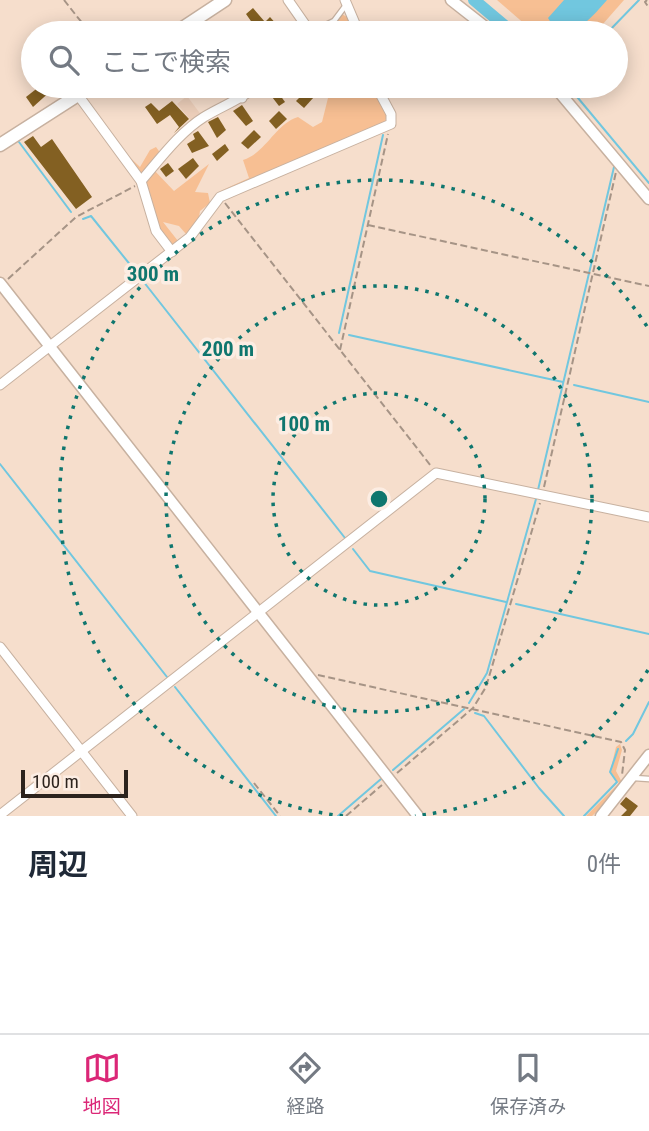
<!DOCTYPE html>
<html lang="ja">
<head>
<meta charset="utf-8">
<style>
  body { margin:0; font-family:"Roboto Condensed","Noto Sans JP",sans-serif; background:#f6f6f7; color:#1f2937 }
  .scale { position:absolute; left:21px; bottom:18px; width:107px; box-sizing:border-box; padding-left:7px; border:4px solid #2c231d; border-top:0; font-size:19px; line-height:24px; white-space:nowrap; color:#2c231d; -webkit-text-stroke:5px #fcede3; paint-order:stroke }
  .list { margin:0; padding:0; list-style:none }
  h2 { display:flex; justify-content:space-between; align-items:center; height:91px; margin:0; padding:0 28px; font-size:30px }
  h2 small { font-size:23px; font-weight:400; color:#747a83 }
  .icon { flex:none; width:38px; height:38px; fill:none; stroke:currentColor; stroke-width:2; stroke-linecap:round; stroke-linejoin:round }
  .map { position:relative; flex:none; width:649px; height:816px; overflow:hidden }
  .search { position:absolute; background:#fff; box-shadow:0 4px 18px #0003; left:21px; right:21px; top:21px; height:77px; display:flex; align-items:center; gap:18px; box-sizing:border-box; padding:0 24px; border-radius:38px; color:#747a83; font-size:26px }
  .sheet { height:217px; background:#fff }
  nav { display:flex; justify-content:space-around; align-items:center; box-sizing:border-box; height:98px; border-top:2px solid #e0e1e3; background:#fff; font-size:19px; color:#747a83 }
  nav a { display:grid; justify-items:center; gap:4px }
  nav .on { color:#db2777 }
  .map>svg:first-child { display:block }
  .built { fill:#eed0bb }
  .green { fill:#f7bf93; fill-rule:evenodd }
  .water { fill:#71c7df }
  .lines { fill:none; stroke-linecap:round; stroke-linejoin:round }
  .stream { stroke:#71c7df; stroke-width:2 }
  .river { stroke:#71c7df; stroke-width:12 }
  .building { fill:#836022 }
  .service-casing { stroke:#c7b1a0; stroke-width:7 }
  .minor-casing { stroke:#c7b1a0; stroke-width:11 }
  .tertiary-casing { stroke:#c7b1a0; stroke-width:13 }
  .secondary-casing { stroke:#c7b1a0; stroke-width:15 }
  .path { stroke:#a69486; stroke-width:2; stroke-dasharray:7 3.5; stroke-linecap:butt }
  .service { stroke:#fff; stroke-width:4.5 }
  .minor { stroke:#fff; stroke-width:9 }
  .tertiary { stroke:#fff; stroke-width:10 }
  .secondary { stroke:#fff; stroke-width:12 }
  .ring { fill:none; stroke:#0f766e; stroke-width:3.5; stroke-dasharray:3.5 7 }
  .centre { fill:#0f766e; stroke:#fcede3; stroke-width:3.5 }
  .ring-label { font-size:21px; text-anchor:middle; font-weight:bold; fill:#0f766e; stroke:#fcede3; stroke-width:7; stroke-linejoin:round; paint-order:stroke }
</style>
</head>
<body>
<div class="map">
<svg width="649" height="816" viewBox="0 0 649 816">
  <rect width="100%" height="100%" fill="#f6decc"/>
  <path class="built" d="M 187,96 L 202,116 L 194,124 L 177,104 Z"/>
  <g class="green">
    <path d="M 497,0 L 624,0 L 595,33 L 535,33 Z"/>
    <path d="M 340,13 L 347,17 L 356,33 L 343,33 L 334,22 Z"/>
    <path d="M 331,86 L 374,86 L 388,110 L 385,123 L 216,193 L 249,178 L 243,160 C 267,152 275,124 298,117 L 313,127 L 322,122 Z"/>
    <path d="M 156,147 L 161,154 L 141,175 L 120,148 L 140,167 L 150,150 Z"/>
    <path d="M 209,164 L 195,192 L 208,193 L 210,203 L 200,211 L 199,217 L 206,216 L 175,247 C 160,242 144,193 147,179 L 153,169 L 174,191 ZM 163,222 L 179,226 L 186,234 L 178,241 Z"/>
    <path d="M 620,744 L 622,750 L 616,771 L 624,786 L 592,816 L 586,816 L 619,783 L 610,772 L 616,747 Z"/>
  </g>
  <path class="water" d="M 564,0 L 607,0 C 593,16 566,50 548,18 Z"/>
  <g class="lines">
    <g class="stream">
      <path d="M 607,33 L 639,0"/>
      <path d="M 568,86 L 649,183"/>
      <path d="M 19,142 L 71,212"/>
      <path d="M 83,219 L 91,216 L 136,272"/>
      <path d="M 143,281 L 345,538"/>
      <path d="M 339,333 L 383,135"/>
      <path d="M 349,335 L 563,382"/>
      <path d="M 574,385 L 649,402"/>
      <path d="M 0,464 L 167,677"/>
      <path d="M 538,490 L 614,167"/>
      <path d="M 353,549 L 370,571 L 506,602"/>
      <path d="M 516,604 L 649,634"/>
      <path d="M 175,687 L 276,816"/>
      <path d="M 469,703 L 487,673 L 536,499"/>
      <path d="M 475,713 L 484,716 L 539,788 L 564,816"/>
      <path d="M 626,741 L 633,734 L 649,702"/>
      <path d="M 393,770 L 464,709"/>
      <path d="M 338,816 L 381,779"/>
      <path d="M 584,816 L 617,782 L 610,772 L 618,749"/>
    </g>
    <path class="river" d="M 474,0 L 513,33"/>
  </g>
  <g class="building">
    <path d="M 253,8 L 265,22 L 270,17 L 278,26 L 270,33 L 264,26 L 258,31 L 246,14 Z"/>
    <path d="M 40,86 L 51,86 L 53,89 L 33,107 L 26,97 Z"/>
    <path d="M 275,88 L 285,102 L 279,106 L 269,93 Z"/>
    <path d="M 307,90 L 314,97 L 304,108 L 296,101 Z"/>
    <path d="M 172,101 L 189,119 L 174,133 L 179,127 L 170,115 L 157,124 L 145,107 L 151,103 L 159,111 Z"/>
    <path d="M 242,105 L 253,121 L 246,126 L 233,111 Z"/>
    <path d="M 279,111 L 287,119 L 276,129 L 269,121 Z"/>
    <path d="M 218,117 L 226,130 L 217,138 L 208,122 Z"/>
    <path d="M 254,130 L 261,137 L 248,149 L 241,143 Z"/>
    <path d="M 198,131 L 209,146 L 192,153 L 187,144 L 195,139 L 193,134 Z"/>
    <path d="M 33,136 L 41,147 L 52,139 L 92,197 L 76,209 L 24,142 Z"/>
    <path d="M 225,144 L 229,150 L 217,161 L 212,154 Z"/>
    <path d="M 193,158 L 199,166 L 186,179 L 178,169 Z"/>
    <path d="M 168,163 L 174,171 L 166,177 L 160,169 Z"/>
    <path d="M 626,797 L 638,806 L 630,816 L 621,816 L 627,810 L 620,804 Z"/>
  </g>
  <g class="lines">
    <g class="service-casing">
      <g id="service">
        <path d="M 312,32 L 334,21 L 346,5"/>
        <path d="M 634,778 L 649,779"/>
      </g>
    </g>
    <g class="minor-casing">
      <g id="minor">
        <path d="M 288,0 L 311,33"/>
        <path d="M 345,0 L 359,33"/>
        <path d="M 232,86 L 242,98"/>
        <path d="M 78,95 L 141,181 L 156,231 L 172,252"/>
        <path d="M 141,181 C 160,159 180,132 204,117 C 222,106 240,100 257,86"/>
        <path d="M 0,385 L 190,237 L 220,197 L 391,124 L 391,114 L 376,86"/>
        <path d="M 0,647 L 132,816"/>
        <path d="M 0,815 L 436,473 L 649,517"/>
      </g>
    </g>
    <g class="tertiary-casing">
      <g id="tertiary">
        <path d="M 451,0 L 493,33"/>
        <path d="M 554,86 L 649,199"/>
        <path d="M 0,283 L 418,816"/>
        <path d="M 601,816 L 649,755"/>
      </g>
    </g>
    <g class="secondary-casing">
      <g id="secondary">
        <path d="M 175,33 L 225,0"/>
        <path d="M 0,145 L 92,86"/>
      </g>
    </g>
    <g class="path">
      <path d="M 64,0 L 90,33"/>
      <path d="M 647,0 L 645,2 L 649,8"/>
      <path d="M 225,203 L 431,466"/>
      <path d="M 368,225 L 649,286"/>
      <path d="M 8,279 L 76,217 L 135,186"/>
      <path d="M 340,350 L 388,134"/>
      <path d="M 544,487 L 616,172"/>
      <path d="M 318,675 L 621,742 L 625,750 L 622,775"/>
      <path d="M 397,773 L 473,708 L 486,687 L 540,503"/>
      <path d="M 254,783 L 280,816"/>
      <path d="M 346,816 L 382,785"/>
    </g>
    <use href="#service" class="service"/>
    <use href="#minor" class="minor"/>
    <use href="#tertiary" class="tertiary"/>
    <use href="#secondary" class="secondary"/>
  </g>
  <g class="ring">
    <circle cx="379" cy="499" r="106"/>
    <circle cx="379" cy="499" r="213"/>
    <path d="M648 670A319 319 0 0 1 415 816M343 816A319 319 0 1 1 648 328"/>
  </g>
  <circle cx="379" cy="499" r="10" class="centre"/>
  <g class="ring-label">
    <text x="153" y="281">300 m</text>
    <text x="228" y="356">200 m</text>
    <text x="304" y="431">100 m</text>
  </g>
</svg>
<div class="scale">100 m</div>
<div class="search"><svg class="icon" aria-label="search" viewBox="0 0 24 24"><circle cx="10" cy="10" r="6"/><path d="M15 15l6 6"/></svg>ここで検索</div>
</div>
<section class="sheet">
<h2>周辺<small>0件</small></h2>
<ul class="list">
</ul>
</section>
<nav>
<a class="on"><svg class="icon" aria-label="map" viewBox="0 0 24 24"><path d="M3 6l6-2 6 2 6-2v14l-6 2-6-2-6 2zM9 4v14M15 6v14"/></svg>地図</a>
<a><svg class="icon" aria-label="directions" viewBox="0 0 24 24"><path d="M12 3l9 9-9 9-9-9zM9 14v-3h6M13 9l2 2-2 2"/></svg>経路</a>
<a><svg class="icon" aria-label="saved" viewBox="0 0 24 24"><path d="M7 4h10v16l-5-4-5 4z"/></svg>保存済み</a>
</nav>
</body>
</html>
